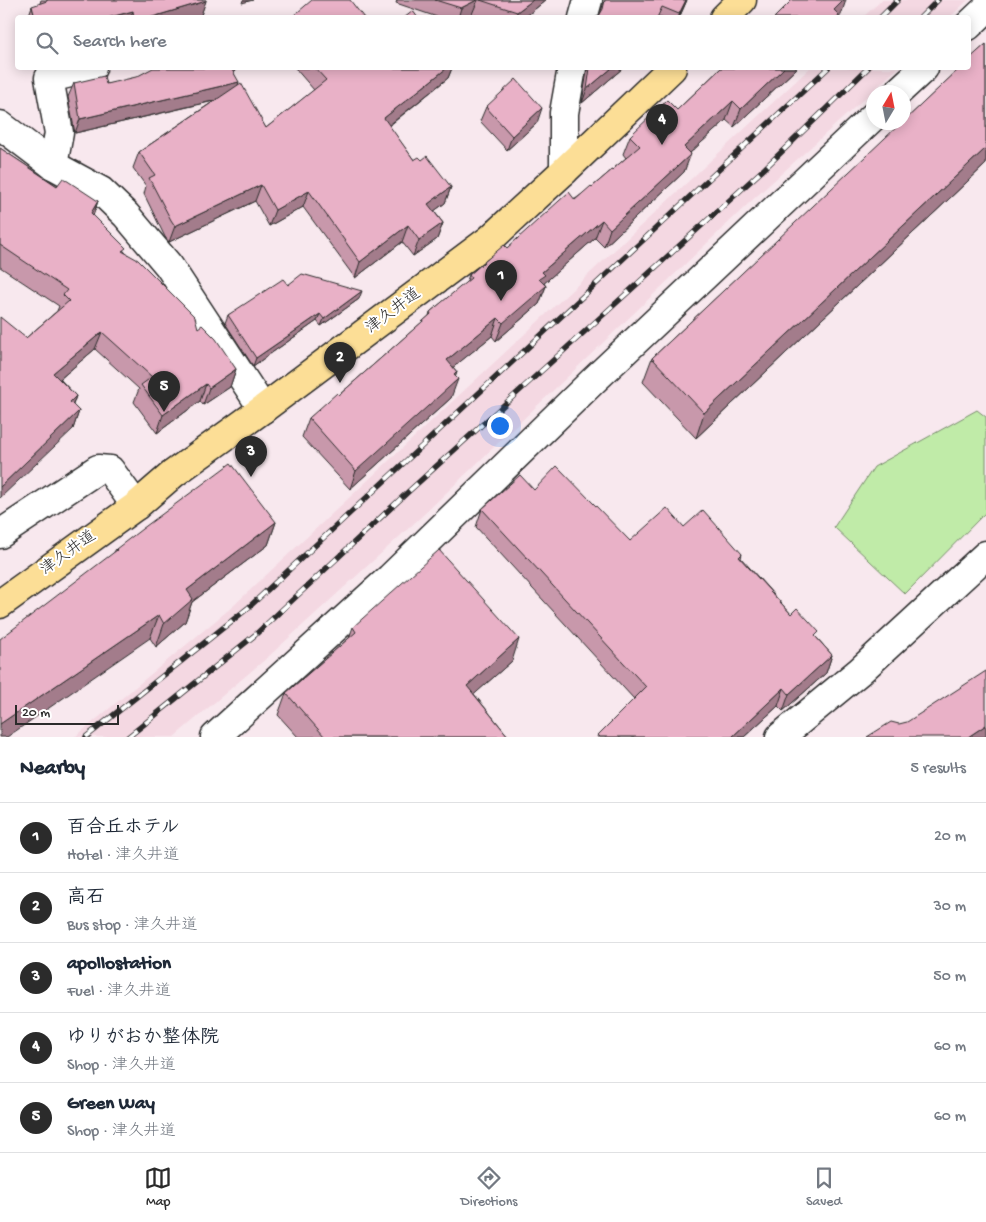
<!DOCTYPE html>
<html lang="en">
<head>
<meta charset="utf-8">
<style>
  body { margin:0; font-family:"Gochi Hand","Klee One",sans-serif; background:#f2f2f3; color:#1f2937 }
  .compass { position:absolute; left:866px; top:85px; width:45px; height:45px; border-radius:50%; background:#fff; box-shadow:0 2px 12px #0003; rotate:10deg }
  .scale { position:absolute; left:15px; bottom:12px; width:104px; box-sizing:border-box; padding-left:5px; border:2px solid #2b2b2b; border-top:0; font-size:14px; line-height:18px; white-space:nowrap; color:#2b2b2b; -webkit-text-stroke:4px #fff; paint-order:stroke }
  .you { position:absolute; left:499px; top:425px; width:18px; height:18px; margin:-12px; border:4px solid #fff; border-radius:50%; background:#1a73e8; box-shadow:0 0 0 8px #1a73e833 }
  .badge { display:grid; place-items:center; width:32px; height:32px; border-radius:50%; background:#2b2b2b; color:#fff; font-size:16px; font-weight:700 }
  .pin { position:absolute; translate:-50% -41px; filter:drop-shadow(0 1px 2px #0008) }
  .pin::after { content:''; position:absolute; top:26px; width:18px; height:15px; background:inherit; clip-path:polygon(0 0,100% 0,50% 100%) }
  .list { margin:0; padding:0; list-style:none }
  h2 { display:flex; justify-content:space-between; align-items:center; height:65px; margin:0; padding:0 20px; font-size:21px }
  h2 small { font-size:16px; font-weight:400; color:#747a83 }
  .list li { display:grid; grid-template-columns:32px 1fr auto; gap:15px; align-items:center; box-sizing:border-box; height:70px; padding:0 20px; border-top:1px solid #e0e1e3 }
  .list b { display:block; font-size:19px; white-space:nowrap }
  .list p { margin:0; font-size:16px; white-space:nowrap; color:#747a83 }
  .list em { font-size:16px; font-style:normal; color:#747a83 }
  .icon { flex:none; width:28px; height:28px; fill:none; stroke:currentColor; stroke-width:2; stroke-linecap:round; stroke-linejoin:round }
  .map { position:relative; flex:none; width:986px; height:737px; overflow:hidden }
  .search { position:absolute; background:#fff; box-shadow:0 2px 12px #0003; left:15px; right:15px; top:15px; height:55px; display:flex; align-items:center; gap:12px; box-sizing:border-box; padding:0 18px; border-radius:5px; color:#747a83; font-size:19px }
  .sheet { height:415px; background:#fff }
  nav { display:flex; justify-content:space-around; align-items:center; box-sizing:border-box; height:70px; border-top:1px solid #e0e1e3; background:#fff; font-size:14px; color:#747a83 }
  nav a { display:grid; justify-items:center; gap:2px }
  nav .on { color:#2b2b2b }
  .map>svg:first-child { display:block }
  .built { fill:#f4d8e2 }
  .green { fill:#c0eba8; stroke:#768b6a }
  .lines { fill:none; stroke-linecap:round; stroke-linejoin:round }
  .minor-casing { stroke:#2b2b2b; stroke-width:31 }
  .major-casing { stroke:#2b2b2b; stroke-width:31 }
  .minor { stroke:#fff; stroke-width:28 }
  .major { stroke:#fcde96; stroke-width:28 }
  .rail-casing { stroke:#2b2b2b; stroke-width:5.5 }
  .rail { stroke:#fff; stroke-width:4; stroke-dasharray:11; stroke-linecap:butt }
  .wall { fill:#c898ab; stroke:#2b2b2b }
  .shaded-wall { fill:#a37c8b; stroke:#2b2b2b }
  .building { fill:#e9b1c7; stroke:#2b2b2b }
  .labels { text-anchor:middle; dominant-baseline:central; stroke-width:4; stroke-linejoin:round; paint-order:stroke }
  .street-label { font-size:16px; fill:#2b2b2b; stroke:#fff }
</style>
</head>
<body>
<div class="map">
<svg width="986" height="737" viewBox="0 0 986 737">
  <rect width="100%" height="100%" fill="#f8e8ee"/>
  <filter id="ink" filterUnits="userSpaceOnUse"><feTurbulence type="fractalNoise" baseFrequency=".02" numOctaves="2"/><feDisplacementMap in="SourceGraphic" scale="10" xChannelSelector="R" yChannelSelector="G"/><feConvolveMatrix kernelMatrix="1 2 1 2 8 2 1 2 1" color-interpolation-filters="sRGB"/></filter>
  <g filter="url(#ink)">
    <g class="built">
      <path d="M 882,0 L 968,0 L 950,17 L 863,17 Z"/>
      <path d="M 810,68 L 898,68 L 748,204 L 422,516 L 268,657 L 174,737 L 75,737 L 232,607 Z"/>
    </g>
    <path class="green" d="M 977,410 L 986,417 L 986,512 L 905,594 L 834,527 L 874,467 Z"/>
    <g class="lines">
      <g class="minor-casing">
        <g id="minor">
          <path d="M 583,18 L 588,0"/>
          <path d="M 968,26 L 986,9"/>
          <path d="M 898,92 L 924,68"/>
          <path d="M 0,125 L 53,165 L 101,191 L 126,215 L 169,266 L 263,409"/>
          <path d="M 53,165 L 59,133 L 49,78 L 92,68"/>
          <path d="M 564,171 L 564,113 L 572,68"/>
          <path d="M 0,534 L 98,469 L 110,470 L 136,506"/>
          <path d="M 215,737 L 390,578 L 593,381 L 874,116"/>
          <path d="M 780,737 L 860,671 L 986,555"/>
        </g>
      </g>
      <g class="major-casing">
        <g id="major">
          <path d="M 724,18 L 742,0"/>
          <path d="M 0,604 L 136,506 L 173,474 L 263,409 L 489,240 L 564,171 L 672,68"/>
        </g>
      </g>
      <use href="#minor" class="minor"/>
      <use href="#major" class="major"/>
      <g class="rail-casing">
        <g id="rail">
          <path d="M 880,18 L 898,0"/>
          <path d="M 920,18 L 938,0"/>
          <path d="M 86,737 L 248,608 L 828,68"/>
          <path d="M 128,737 L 255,635 L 409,491 L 765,168 L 868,68"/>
        </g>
      </g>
      <use href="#rail" class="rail"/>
    </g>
    <g class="wall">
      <path d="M 41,0 L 206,0 L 201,15 L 194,18 L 35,18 Z"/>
      <path d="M 397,0 L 546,0 L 524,18 L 484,18 L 472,14 L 466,18 L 440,18 L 396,3 Z"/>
      <path d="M 605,0 L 687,0 L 679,18 L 595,18 L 599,16 Z"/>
      <path d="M 32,6 L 35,18 L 28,18 Z"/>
      <path d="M 986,44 L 986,164 L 696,438 L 643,382 L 652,358 Z"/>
      <path d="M 236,68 L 234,73 L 238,85 L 266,128 L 314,90 L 295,68 L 452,68 L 448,78 L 389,126 L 414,160 L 422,160 L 451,187 L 445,203 L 434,211 L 443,223 L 437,239 L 413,256 L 402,242 L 355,278 L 303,207 L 269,226 L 255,201 L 169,242 L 165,237 L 144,194 L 146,186 L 133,168 L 139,152 L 214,101 L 75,133 L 68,97 L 74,83 L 106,84 Z"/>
      <path d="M 587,68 L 623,68 L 582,103 L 587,71 Z"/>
      <path d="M 721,68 L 797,68 L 734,127 L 726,120 L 690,153 L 684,172 L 604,247 L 595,238 L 544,283 L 546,286 L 539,304 L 496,341 L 492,336 L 453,367 L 457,372 L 455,377 L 451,398 L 350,489 L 302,437 L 309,418 L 339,395 L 429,316 L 430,312 L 466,283 L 469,275 L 592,187 L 626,158 L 623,154 L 630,136 L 677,110 Z"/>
      <path d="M 486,107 L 537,123 L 507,150 L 480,121 Z"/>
      <path d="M 0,148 L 57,186 L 98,201 L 93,215 L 125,252 L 198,328 L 236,369 L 230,387 L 203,405 L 200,401 L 157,433 L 134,402 L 139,389 L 95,349 L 60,379 L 76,396 L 73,405 L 79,411 L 73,429 L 26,338 L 57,311 L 59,306 L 0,267 Z"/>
      <path d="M 288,285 L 359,299 L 321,326 L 317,321 L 253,366 L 225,323 L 228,315 Z"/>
      <path d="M 534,490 L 630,541 L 684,527 L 742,554 L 741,558 L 791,614 L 817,638 L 832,655 L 826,673 L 783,711 L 778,706 L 744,737 L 597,737 L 598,735 L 634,699 L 476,527 L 482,509 Z"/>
      <path d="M 276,522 L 268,545 L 192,602 L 185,622 L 156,647 L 150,638 L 114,552 L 116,549 Z"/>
      <path d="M 353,627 L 512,661 L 474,694 L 508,736 L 508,737 L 298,737 L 278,715 L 286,693 L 349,638 Z"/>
    </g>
    <g class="shaded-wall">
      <path d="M 243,0 L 253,0 L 242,3 Z"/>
      <path d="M 477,0 L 478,0 L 472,14 L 466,18 L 458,18 L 461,8 Z"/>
      <path d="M 533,0 L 546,0 L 524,18 L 516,18 L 517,12 Z"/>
      <path d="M 686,0 L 687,0 L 679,18 L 678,18 Z"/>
      <path d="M 844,0 L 846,0 L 841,15 L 839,18 L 831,18 L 834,10 Z"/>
      <path d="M 206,1 L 201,15 L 194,18 L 149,18 Z"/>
      <path d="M 133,11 L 130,18 L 107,18 Z"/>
      <path d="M 228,68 L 236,68 L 234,73 Z"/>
      <path d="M 447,68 L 452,68 L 448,78 L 378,134 L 384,118 Z"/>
      <path d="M 612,68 L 623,68 L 582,103 L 587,89 Z"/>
      <path d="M 784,68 L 797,68 L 734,127 L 741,109 Z"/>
      <path d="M 239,82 L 234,96 L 75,133 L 80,119 Z"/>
      <path d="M 733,101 L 726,120 L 677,165 L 684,147 Z"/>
      <path d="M 542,108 L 537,123 L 507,150 L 512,136 Z"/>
      <path d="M 986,148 L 986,164 L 696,438 L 704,413 Z"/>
      <path d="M 691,154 L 684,172 L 604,247 L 610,229 Z"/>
      <path d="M 261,185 L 255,201 L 169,242 L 175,226 Z"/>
      <path d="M 451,187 L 445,203 L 422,220 L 428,204 Z"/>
      <path d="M 309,191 L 303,207 L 269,226 L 275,210 Z"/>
      <path d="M 98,201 L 92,219 L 91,213 Z"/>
      <path d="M 602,220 L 595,238 L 541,286 L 546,286 L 539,304 L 496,341 L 503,323 L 542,272 Z"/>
      <path d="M 443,223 L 437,239 L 413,256 L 419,240 Z"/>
      <path d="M 408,225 L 402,242 L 355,278 L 360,262 Z"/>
      <path d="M 362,291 L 359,299 L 321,326 L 324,319 Z"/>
      <path d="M 320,314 L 317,321 L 253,366 L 256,358 Z"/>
      <path d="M 498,318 L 492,336 L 440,378 L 447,360 Z"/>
      <path d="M 102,332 L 95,349 L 47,390 L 53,373 Z"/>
      <path d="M 236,369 L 230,387 L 203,405 L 209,388 Z"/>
      <path d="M 457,372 L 453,384 L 458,379 L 451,398 L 350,489 L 356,471 Z"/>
      <path d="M 206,384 L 200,401 L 157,433 L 163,415 Z"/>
      <path d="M 76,396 L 69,414 L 70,402 Z"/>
      <path d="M 79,411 L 73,429 L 0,498 L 0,487 Z"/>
      <path d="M 276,522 L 268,545 L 192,602 L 185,622 L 156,647 L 164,624 L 187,590 Z"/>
      <path d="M 159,615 L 150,638 L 7,737 L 0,737 L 0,724 Z"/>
      <path d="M 519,639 L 512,661 L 460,707 L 467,686 Z"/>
      <path d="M 832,655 L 826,673 L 783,711 L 789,694 Z"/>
      <path d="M 784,688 L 778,706 L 744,737 L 732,737 Z"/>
      <path d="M 986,725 L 986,737 L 968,737 Z"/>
    </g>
    <g class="building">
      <path d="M 47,0 L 206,0 L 206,1 L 149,18 L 134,18 L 133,11 L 107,18 L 35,18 L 32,6 L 47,1 Z"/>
      <path d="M 312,0 L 350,0 L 364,18 L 291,18 Z"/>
      <path d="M 435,0 L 477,0 L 461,8 Z"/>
      <path d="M 480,0 L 533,0 L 517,12 Z"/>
      <path d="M 605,0 L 686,0 L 679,14 L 662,7 L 657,18 L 595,18 L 599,16 L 603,9 Z"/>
      <path d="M 792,0 L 844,0 L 834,10 L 839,15 L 837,18 L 774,18 Z"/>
      <path d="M 413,11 L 418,18 L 404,18 Z"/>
      <path d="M 986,44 L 986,148 L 704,413 L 652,358 L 902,122 L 904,122 L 904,121 L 960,68 L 968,68 L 968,60 Z"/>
      <path d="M 153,68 L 231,68 L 239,82 L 80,119 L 74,83 L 104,76 L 106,84 L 136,77 Z"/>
      <path d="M 315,68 L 447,68 L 384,118 L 414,160 L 419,157 L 422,160 L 427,156 L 451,187 L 428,204 L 443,223 L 419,240 L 408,225 L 360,262 L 309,191 L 275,210 L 261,185 L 175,226 L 171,220 L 149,178 L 155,175 L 139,152 L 241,83 L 266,128 L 326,80 Z"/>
      <path d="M 590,68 L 612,68 L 587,89 Z"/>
      <path d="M 721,68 L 784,68 L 741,109 L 733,101 L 684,147 L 691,154 L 610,229 L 602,220 L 542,272 L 545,275 L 539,279 L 546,286 L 503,323 L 498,318 L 447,360 L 457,372 L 454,375 L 458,379 L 356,471 L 309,418 L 337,393 L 339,395 L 431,314 L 430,312 L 471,278 L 469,275 L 504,245 L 507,248 L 569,192 L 575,200 L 591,186 L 592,187 L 640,146 L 630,136 L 667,100 L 677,110 Z"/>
      <path d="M 516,79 L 542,108 L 512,136 L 486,107 Z"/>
      <path d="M 0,148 L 57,186 L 63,178 L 98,201 L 91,213 L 126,248 L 122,251 L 138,260 L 195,317 L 198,328 L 202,325 L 216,339 L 236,369 L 209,388 L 206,384 L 163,415 L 141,385 L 152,377 L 102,332 L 53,373 L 76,396 L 70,402 L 79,411 L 0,487 L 0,317 L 26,338 L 69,301 L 63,295 L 67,290 L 0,245 Z"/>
      <path d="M 302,274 L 362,291 L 324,319 L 320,314 L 256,358 L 228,315 L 283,279 L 288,285 Z"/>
      <path d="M 231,463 L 276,522 L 187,590 L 193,599 L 164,624 L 159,615 L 0,724 L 0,639 L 117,550 L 116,549 L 142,529 Z"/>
      <path d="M 557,466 L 630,541 L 667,508 L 684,527 L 703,510 L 742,554 L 739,557 L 791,614 L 797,608 L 819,632 L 815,636 L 832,655 L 789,694 L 784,688 L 732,737 L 600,737 L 598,735 L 646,687 L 482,509 L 520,475 L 534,490 Z"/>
      <path d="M 439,550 L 519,639 L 467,686 L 508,736 L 506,737 L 325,737 L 286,693 L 356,632 L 353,627 Z"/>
      <path d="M 986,671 L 986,725 L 968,737 L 867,737 L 891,722 L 899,724 L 907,722 Z"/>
    </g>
  </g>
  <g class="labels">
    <g class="street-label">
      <text transform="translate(394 312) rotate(-37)">津久井道</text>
      <text transform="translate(69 554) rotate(-36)">津久井道</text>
    </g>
  </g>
</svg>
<svg class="compass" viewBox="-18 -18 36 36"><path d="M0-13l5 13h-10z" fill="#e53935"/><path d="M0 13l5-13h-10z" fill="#747a83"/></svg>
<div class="scale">20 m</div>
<div class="you"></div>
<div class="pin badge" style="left:501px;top:301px">1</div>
<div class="pin badge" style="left:340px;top:383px">2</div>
<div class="pin badge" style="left:251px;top:477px">3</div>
<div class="pin badge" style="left:662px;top:145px">4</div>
<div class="pin badge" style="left:164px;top:412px">5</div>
<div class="search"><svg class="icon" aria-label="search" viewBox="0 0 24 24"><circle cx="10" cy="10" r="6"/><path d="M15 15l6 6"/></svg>Search here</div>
</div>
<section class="sheet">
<h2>Nearby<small>5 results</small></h2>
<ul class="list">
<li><span class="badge">1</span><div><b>百合丘ホテル</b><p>Hotel · 津久井道</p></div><em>20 m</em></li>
<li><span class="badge">2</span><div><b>高石</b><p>Bus stop · 津久井道</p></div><em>30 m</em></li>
<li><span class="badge">3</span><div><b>apollostation</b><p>Fuel · 津久井道</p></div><em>50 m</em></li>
<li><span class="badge">4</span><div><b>ゆりがおか整体院</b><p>Shop · 津久井道</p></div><em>60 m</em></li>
<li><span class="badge">5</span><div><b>Green Way</b><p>Shop · 津久井道</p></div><em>60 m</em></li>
</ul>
</section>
<nav>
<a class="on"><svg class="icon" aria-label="map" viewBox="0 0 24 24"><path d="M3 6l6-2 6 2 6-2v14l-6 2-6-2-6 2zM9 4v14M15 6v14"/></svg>Map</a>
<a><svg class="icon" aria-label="directions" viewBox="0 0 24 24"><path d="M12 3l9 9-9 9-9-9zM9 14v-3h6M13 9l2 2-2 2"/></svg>Directions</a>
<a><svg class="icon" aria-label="saved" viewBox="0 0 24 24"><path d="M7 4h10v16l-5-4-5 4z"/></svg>Saved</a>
</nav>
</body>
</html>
